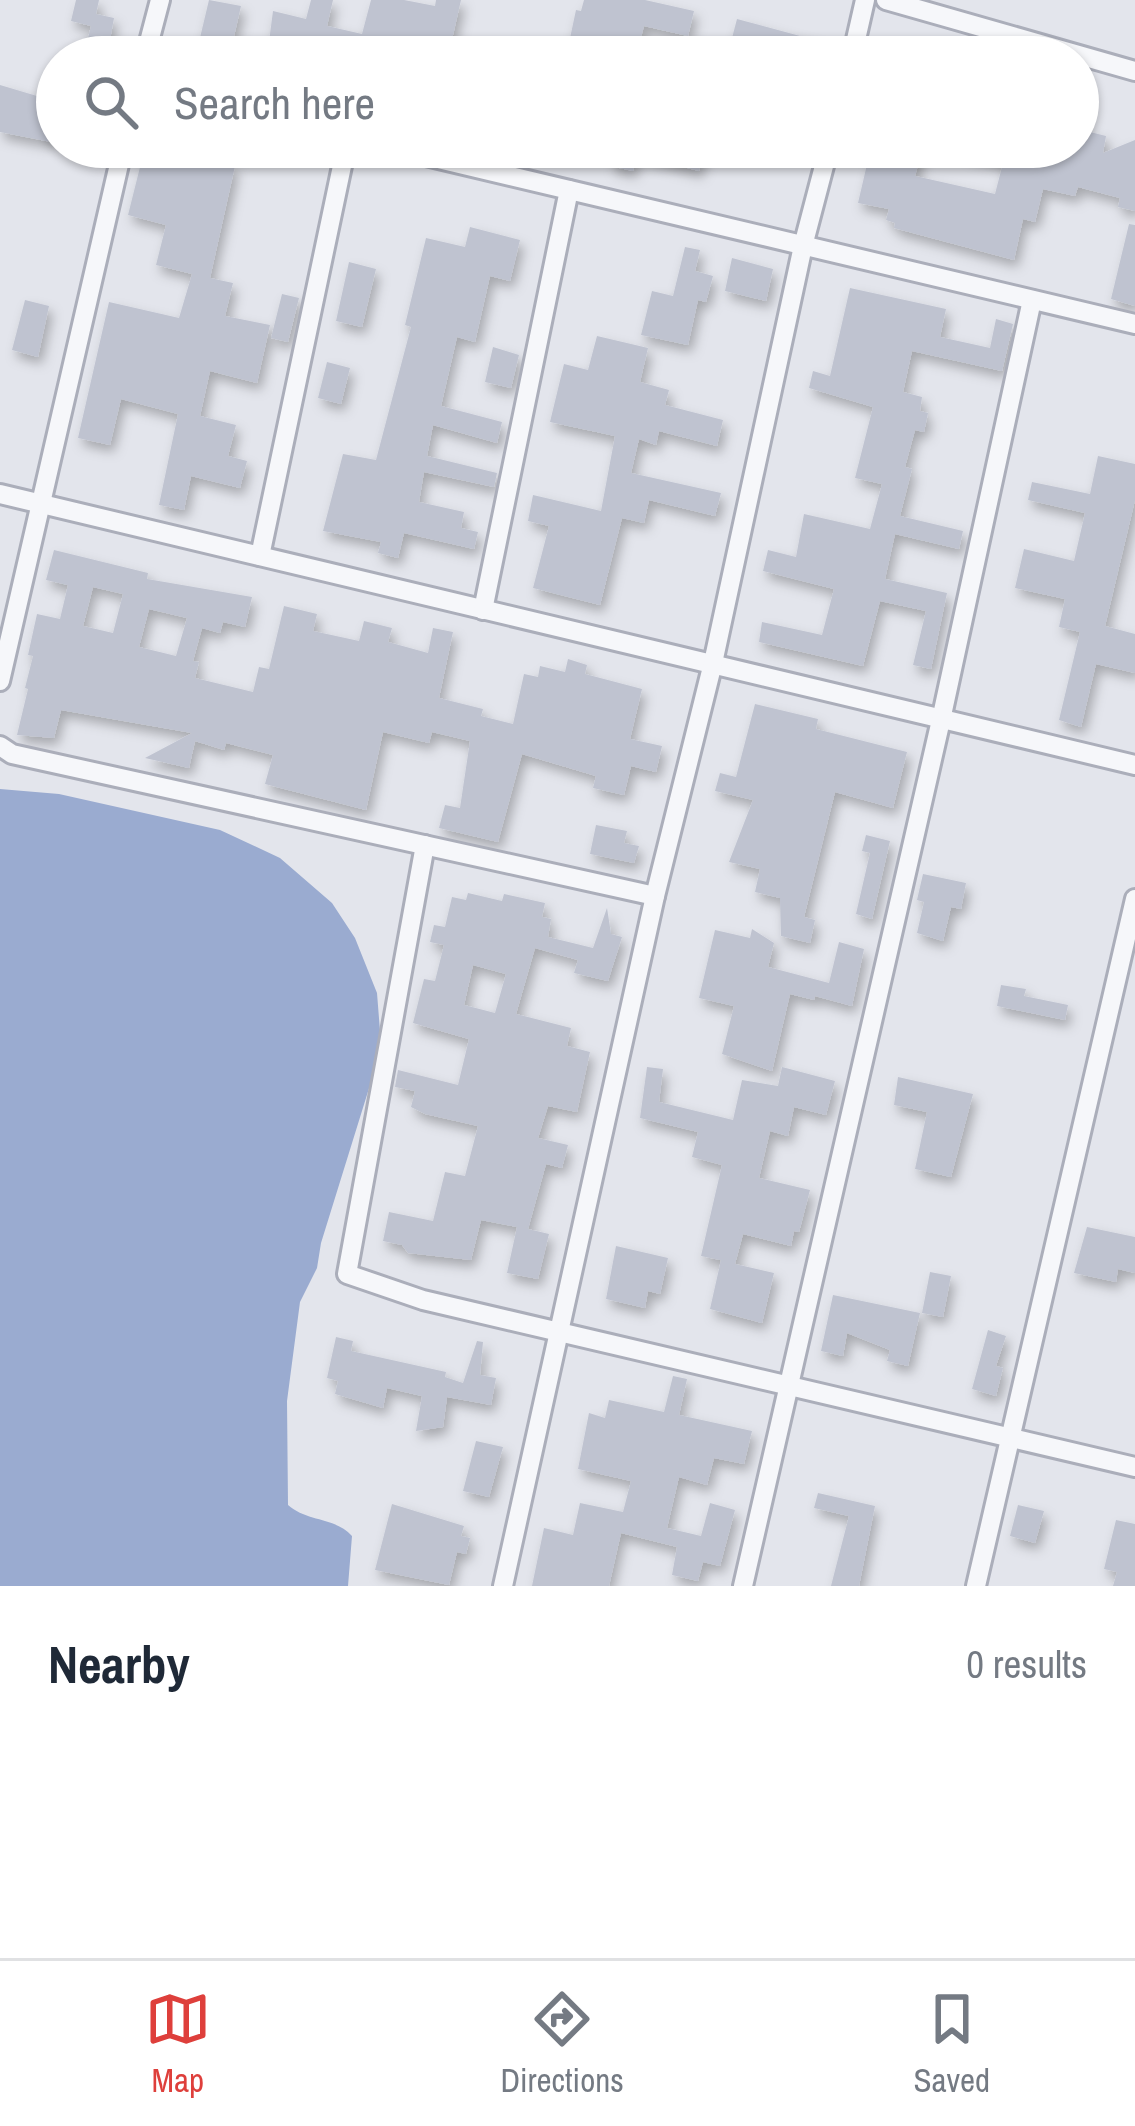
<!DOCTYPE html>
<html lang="en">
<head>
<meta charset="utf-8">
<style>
  body { margin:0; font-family:"Archivo Narrow",sans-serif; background:#f2f2f3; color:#1f2937 }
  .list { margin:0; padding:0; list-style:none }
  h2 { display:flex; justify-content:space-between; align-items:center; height:156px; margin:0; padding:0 48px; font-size:51px }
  h2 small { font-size:39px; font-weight:400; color:#747a83 }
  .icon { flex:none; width:66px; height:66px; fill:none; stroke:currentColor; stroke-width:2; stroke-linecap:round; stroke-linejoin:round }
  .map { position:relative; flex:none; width:1135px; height:1586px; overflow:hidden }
  .search { position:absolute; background:#fff; box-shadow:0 3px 9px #0004; left:36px; right:36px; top:36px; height:132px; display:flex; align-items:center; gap:30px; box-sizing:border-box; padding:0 42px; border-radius:66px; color:#747a83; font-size:45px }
  .sheet { height:372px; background:#fff }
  nav { display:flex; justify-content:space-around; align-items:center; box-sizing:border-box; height:168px; border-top:3px solid #e0e1e3; background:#fff; font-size:33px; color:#747a83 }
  nav a { display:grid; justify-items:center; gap:6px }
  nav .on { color:#de3f3b }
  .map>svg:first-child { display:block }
  .water { fill:#9aabd0 }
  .building { fill:#bfc3d0; fill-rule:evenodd; filter:url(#shadow) }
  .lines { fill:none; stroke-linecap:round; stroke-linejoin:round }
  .street-casing { stroke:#abaeba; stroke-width:24 }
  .street { stroke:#f6f7fa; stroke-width:18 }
</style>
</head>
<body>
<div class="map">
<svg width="1135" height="1586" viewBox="0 0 1135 1586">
  <defs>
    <filter id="shadow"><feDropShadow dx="4" dy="7" stdDeviation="6" flood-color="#0004"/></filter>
  </defs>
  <rect width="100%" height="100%" fill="#e3e5ec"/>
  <path class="water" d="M 0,789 L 59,794 L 220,830 L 280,858 L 332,903 L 355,938 L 377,993 L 380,1031 L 375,1069 L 321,1243 L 317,1268 L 300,1302 L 287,1401 L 288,1505 C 307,1522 335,1517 352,1536 L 348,1586 L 0,1586 Z"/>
  <g class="building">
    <path d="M 76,0 L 99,0 L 96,14 L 114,18 L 108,51 L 86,46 L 91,26 L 71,21 Z"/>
    <path d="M 209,0 L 241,6 L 231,49 L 199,42 Z"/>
    <path d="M 311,0 L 333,0 L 327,26 L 362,34 L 371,0 L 404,0 L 435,6 L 436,0 L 461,0 L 448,57 L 362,57 L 322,47 L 319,57 L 267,57 L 273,11 L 306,19 Z"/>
    <path d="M 584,0 L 645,0 L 694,11 L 688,36 L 644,26 L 638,49 L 628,47 L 627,57 L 566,57 L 576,10 L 581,11 Z"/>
    <path d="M 737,19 L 826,43 L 822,57 L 727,57 Z"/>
    <path d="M 0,85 L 57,102 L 51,142 L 0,132 Z"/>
    <path d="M 1078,129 L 1106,136 L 1103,153 L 1135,140 L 1135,211 L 1118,207 L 1120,198 L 1078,187 L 1075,196 L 1043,189 L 1035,222 L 1023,219 L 1014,260 L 894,228 L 895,223 L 886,220 L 889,209 L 858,203 L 871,147 L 923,147 L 915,176 L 995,194 L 1003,163 L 965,153 L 965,147 L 1078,147 Z"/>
    <path d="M 145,147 L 235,166 L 210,278 L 233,283 L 225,316 L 270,325 L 257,383 L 210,371 L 200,416 L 236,425 L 228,456 L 247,461 L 240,488 L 191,476 L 184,510 L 159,505 L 178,414 L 121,399 L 110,445 L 78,438 L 109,302 L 179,318 L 192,274 L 156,265 L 166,225 L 128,215 Z"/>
    <path d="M 615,147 L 705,147 L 699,171 L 637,155 L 633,171 L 610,166 Z"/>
    <path d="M 1129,224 L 1135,225 L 1135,306 L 1111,299 Z"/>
    <path d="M 470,227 L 520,240 L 510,281 L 490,276 L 475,342 L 457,337 L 441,406 L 502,422 L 497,443 L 433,425 L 427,456 L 497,473 L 494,487 L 424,472 L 419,502 L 464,512 L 461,528 L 478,532 L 474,549 L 404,533 L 398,558 L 378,553 L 381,542 L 323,531 L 343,454 L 376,460 L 411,327 L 405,325 L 426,238 L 465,247 Z"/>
    <path d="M 685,247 L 700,250 L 695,271 L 713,276 L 706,302 L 698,300 L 688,345 L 641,335 L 652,291 L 673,296 Z"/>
    <path d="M 732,258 L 773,269 L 766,301 L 725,291 Z"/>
    <path d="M 349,262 L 376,269 L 362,327 L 336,321 Z"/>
    <path d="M 850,288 L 946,309 L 940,337 L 990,348 L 996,319 L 1013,324 L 1002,371 L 912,351 L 903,392 L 922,397 L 920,411 L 928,413 L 924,432 L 915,430 L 905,467 L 912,469 L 900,516 L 963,531 L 959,549 L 895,534 L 885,579 L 947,593 L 931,669 L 913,665 L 926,611 L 880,601 L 863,666 L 759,642 L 762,622 L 822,635 L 834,589 L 763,571 L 768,550 L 796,557 L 804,514 L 870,529 L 882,484 L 855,478 L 873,407 L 809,388 L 813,371 L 830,376 Z"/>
    <path d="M 282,294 L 299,298 L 288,342 L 271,338 Z"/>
    <path d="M 25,300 L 49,306 L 38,357 L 12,350 Z"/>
    <path d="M 597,336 L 648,348 L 640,382 L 669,390 L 665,405 L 723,420 L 717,446 L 659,431 L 656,445 L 639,439 L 631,473 L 721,493 L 715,516 L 649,500 L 644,523 L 622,518 L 600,605 L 533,588 L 549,526 L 528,521 L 533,495 L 601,511 L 615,436 L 550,422 L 564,364 L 588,370 Z"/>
    <path d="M 493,347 L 519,355 L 511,388 L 485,382 Z"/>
    <path d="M 327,362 L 350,368 L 341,404 L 318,398 Z"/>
    <path d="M 1098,456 L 1135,464 L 1135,500 L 1105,626 L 1135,634 L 1135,673 L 1096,664 L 1081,727 L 1059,720 L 1080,632 L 1059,627 L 1065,599 L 1015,588 L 1024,549 L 1074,561 L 1085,513 L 1028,500 L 1032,482 L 1090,494 Z"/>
    <path d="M 54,550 L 148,573 L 147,579 L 252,597 L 245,627 L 223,622 L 220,633 L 202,628 L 193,661 L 199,662 L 195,678 L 253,692 L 259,667 L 269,669 L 284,606 L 317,614 L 313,631 L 359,641 L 364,621 L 392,628 L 388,642 L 428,653 L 433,628 L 453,632 L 439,698 L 483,709 L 481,716 L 513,724 L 524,674 L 538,677 L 540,666 L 565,672 L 568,659 L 587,665 L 585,674 L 642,689 L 630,739 L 662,746 L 656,772 L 631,766 L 624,795 L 593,788 L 596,776 L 522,754 L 498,842 L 439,828 L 445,805 L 460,808 L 470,741 L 432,732 L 429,743 L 383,732 L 366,810 L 265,784 L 273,755 L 226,743 L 224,750 L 195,741 L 189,768 L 145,758 L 192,733 L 61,710 L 54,738 L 17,735 L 28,689 L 25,688 L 33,656 L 28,655 L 37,614 L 60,619 L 68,585 L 46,580 ZM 93,587 L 123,594 L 113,633 L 83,626 ZM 149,609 L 187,618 L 176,656 L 139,647 Z"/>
    <path d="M 755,704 L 818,719 L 816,729 L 907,752 L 893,808 L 835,792 L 804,917 L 815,920 L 810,943 L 781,936 L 780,898 L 755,892 L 760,869 L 729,862 L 753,800 L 715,791 L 720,773 L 736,777 Z"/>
    <path d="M 596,825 L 627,831 L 624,843 L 639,846 L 634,863 L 590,854 Z"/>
    <path d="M 866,835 L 890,841 L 872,919 L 856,914 L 870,853 L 862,851 Z"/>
    <path d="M 923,874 L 966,883 L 961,909 L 951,907 L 943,941 L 917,933 L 924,902 L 917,900 Z"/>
    <path d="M 468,893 L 502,901 L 504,894 L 545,903 L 542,917 L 551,919 L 548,937 L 593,948 L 607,908 L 611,934 L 622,937 L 608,981 L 574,973 L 578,960 L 535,948 L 516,1014 L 571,1028 L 567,1046 L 590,1052 L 577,1112 L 548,1106 L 538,1138 L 568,1145 L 562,1168 L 546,1164 L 528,1229 L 549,1234 L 538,1279 L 507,1273 L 517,1227 L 481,1220 L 471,1260 L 408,1253 L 402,1245 L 383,1241 L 389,1212 L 433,1221 L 445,1172 L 465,1176 L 478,1126 L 425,1114 L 411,1107 L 415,1091 L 395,1087 L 398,1070 L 458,1085 L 469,1039 L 413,1023 L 424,979 L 435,981 L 444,945 L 430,942 L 434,925 L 445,927 L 452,897 L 466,900 ZM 473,965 L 506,974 L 495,1013 L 464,1005 Z"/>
    <path d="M 752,929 L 774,943 L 768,967 L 829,983 L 839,942 L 864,949 L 852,1006 L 815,996 L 814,1000 L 790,994 L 772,1071 L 722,1054 L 734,1006 L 699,998 L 715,930 L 750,938 Z"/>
    <path d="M 1001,985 L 1026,989 L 1024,996 L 1068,1005 L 1065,1020 L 997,1006 Z"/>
    <path d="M 647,1067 L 663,1069 L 659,1102 L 733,1120 L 742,1080 L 778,1086 L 782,1067 L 835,1081 L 826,1115 L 794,1107 L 788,1136 L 770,1131 L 759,1178 L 810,1190 L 799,1232 L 794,1231 L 791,1246 L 743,1234 L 735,1264 L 774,1273 L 762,1323 L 710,1309 L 721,1260 L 725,1261 L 701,1256 L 722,1165 L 692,1157 L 698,1132 L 640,1118 Z"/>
    <path d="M 898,1077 L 973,1094 L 951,1177 L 915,1169 L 927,1112 L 894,1105 Z"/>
    <path d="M 1087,1227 L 1135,1237 L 1135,1273 L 1118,1269 L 1116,1282 L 1074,1273 Z"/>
    <path d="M 616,1246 L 668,1258 L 660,1294 L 648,1291 L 645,1308 L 606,1299 Z"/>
    <path d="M 930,1272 L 951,1276 L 943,1317 L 922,1313 Z"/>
    <path d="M 833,1295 L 920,1313 L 908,1366 L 887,1361 L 890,1350 L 847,1333 L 843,1356 L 821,1351 Z"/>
    <path d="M 988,1330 L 1006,1336 L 996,1366 L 1003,1368 L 996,1396 L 972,1389 Z"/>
    <path d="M 336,1337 L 353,1341 L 351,1351 L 446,1372 L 445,1377 L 463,1383 L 477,1341 L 483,1342 L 480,1375 L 496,1378 L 491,1405 L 447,1397 L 443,1427 L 416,1431 L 422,1396 L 387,1388 L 383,1408 L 335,1394 L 338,1381 L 327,1378 Z"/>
    <path d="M 673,1376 L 687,1379 L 679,1415 L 752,1431 L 744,1464 L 714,1458 L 707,1485 L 679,1477 L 667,1528 L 701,1536 L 710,1503 L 735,1510 L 720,1566 L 703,1562 L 698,1581 L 672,1575 L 677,1547 L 621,1533 L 609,1586 L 532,1586 L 544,1528 L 573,1535 L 580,1503 L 623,1512 L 631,1481 L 578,1469 L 589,1413 L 605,1418 L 609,1400 L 664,1412 Z"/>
    <path d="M 476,1441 L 503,1447 L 489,1497 L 463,1491 Z"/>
    <path d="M 818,1493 L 875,1506 L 859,1586 L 831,1586 L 849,1516 L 814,1508 Z"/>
    <path d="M 392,1504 L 464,1526 L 461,1536 L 470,1538 L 466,1554 L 457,1552 L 449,1585 L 375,1570 Z"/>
    <path d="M 1018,1505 L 1044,1511 L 1035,1543 L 1010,1536 Z"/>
    <path d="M 1116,1520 L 1135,1524 L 1135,1586 L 1113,1586 L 1117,1572 L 1104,1569 Z"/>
  </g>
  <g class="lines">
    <g class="street-casing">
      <g id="street">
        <path d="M 886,0 L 1135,71"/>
        <path d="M 145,57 L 160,0"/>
        <path d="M 852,57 L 865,0"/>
        <path d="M 388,147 L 1135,324"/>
        <path d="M 0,494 L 1135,765"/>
        <path d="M 260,556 L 346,147"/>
        <path d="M 483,610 L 569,190"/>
        <path d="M 0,681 L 123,147"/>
        <path d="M 0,746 L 12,754 L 655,896"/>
        <path d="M 425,845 L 347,1274 L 423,1300 L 1135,1467"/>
        <path d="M 503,1586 L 655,896 L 713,663 L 803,246 L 829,147"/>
        <path d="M 743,1586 L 941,720 L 1032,300"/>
        <path d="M 976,1586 L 1135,899"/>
      </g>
    </g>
    <use href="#street" class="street"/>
  </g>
</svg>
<div class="search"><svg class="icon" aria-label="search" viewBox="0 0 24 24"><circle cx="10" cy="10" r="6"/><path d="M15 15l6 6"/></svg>Search here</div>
</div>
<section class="sheet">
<h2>Nearby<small>0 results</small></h2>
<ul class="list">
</ul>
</section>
<nav>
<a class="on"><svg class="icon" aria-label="map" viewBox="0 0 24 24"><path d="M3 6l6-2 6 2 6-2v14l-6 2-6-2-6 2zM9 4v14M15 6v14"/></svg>Map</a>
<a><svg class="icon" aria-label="directions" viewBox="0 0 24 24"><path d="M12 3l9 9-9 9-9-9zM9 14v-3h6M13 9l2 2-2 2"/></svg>Directions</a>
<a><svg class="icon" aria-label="saved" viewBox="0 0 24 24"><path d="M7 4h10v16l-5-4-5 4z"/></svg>Saved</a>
</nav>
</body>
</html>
